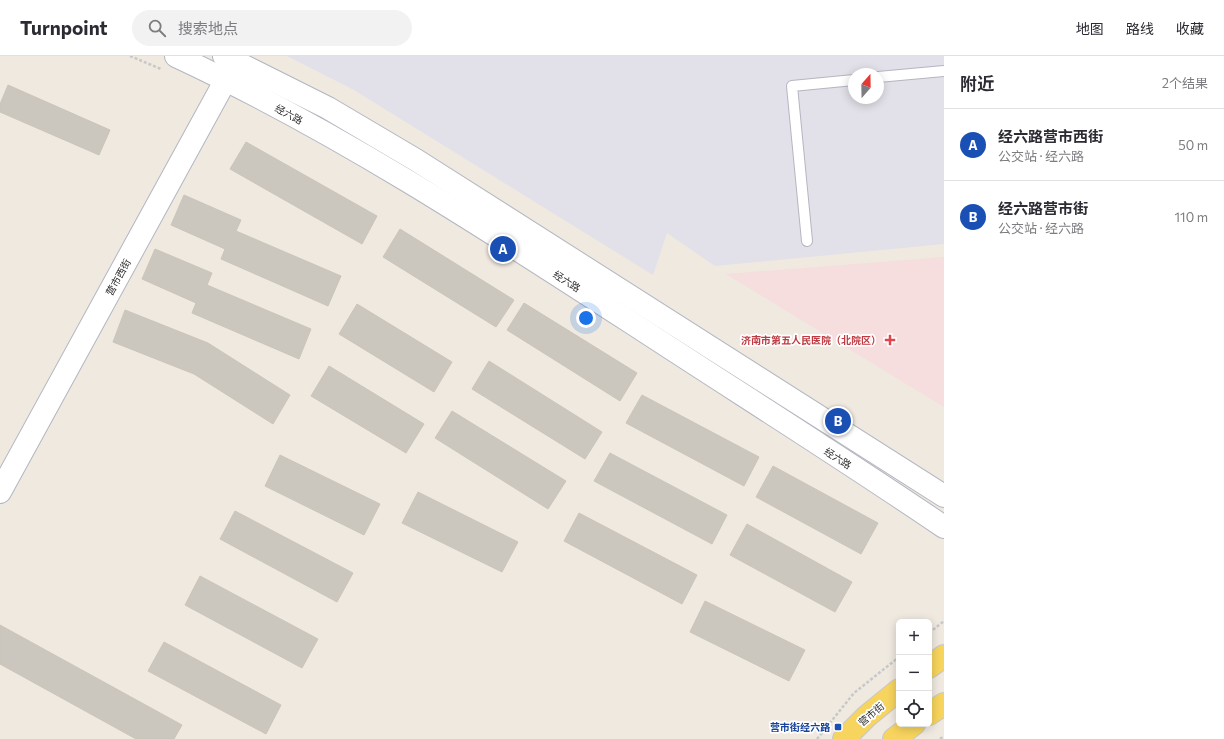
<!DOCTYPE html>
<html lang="zh">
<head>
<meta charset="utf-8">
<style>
  body { margin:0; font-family:Commissioner,"Noto Sans SC",sans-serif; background:#f2f2f3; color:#2b2b33 }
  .controls { position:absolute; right:12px; bottom:12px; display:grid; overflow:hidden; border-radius:6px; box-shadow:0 2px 10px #0003 }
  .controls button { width:36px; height:36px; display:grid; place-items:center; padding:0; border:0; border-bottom:1px solid #e1e1e2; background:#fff; color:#2b2b33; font:20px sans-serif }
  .compass { position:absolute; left:848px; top:12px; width:36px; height:36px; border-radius:50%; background:#fff; box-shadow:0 2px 10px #0003; rotate:20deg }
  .you { position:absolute; left:586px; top:262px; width:14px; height:14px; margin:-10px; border:3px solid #fff; border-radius:50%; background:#1a73e8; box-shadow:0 0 0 6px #1a73e833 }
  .badge { display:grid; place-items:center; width:26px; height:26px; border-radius:50%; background:#3d60ff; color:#fff; font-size:13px; font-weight:700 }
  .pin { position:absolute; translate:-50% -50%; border:2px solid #fff; box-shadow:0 1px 4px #0006 }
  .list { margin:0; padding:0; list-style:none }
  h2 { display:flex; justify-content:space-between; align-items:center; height:52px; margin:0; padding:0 16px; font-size:17px }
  h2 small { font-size:13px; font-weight:400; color:#7c7c81 }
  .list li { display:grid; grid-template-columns:26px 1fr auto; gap:12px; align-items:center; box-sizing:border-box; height:72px; padding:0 16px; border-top:1px solid #e1e1e2 }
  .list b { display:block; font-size:15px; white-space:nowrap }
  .list p { margin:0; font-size:13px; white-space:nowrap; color:#7c7c81 }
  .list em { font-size:13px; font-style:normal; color:#7c7c81 }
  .icon { flex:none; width:22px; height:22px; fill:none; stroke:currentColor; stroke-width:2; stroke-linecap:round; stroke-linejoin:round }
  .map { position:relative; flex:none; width:944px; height:683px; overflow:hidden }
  header { display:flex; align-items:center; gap:24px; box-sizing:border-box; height:56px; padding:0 20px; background:#fff; border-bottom:1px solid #e1e1e2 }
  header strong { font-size:19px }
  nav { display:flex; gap:22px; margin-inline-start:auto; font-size:14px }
  .search { width:280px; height:36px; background:#f2f2f3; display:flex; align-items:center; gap:10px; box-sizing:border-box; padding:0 14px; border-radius:22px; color:#7c7c81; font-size:15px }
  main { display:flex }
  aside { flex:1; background:#fff }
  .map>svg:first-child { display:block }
  .industrial { fill:#e2e0e8; fill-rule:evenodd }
  .medical { fill:#f6ddde }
  .building { fill:#cbc7be; stroke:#cbc5b9 }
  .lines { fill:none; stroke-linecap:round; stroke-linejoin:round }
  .service-casing { stroke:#b3b6c1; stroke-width:12 }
  .tertiary-casing { stroke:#b3b6c1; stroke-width:24 }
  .secondary-casing { stroke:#b3b6c1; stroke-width:24 }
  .primary-casing { stroke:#c8c8c8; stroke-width:24 }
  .path { stroke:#c8c8c8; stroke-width:2.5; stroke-dasharray:3 2; stroke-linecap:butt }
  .service { stroke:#fff; stroke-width:10 }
  .tertiary { stroke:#fff; stroke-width:22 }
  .secondary { stroke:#fff; stroke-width:22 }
  .primary { stroke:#f7d45d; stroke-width:22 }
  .health-dot { fill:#e0444e; stroke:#fff; stroke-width:1.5 }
  .transit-dot { fill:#1a4fb4; stroke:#fff; stroke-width:1.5 }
  .labels { text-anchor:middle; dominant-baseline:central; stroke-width:3.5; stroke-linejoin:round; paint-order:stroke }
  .street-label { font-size:10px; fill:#2d2d2d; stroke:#fff }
  .health-label { font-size:10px; font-weight:bold; fill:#be3a42; stroke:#fff; text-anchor:end }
  .transit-label { font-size:10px; font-weight:bold; fill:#164399; stroke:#fff; text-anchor:end }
</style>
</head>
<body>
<header>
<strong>Turnpoint</strong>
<div class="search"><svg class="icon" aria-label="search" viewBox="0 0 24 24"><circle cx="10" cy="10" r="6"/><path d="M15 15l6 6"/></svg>搜索地点</div>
<nav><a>地图</a><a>路线</a><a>收藏</a></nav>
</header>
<main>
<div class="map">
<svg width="944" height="683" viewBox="0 0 944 683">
  <rect width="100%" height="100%" fill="#efe9e0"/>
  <path class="industrial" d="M 287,0 L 944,0 L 944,188 L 715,210 L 667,177 L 653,219 L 354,34 ZM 854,18 L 878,18 L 878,42 L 854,42 Z"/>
  <path class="medical" d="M 944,201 L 944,351 L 726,218 Z"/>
  <g class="building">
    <path d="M 8,29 L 110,74 L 99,99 L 0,56 L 0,48 Z"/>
    <path d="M 246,86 L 377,160 L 362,188 L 230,113 Z"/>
    <path d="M 184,139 L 241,164 L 236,175 L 341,220 L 328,250 L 221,203 L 225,193 L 171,169 Z"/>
    <path d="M 400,173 L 514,244 L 496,271 L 383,201 Z"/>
    <path d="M 155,193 L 212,217 L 207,229 L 311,273 L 299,303 L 192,257 L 196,247 L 142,223 Z"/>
    <path d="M 524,247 L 637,317 L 620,345 L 507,274 Z"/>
    <path d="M 357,248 L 452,306 L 434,336 L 339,278 Z"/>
    <path d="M 125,254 L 208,287 L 290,339 L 273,368 L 194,318 L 113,286 Z"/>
    <path d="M 489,305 L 602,376 L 585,403 L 472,333 Z"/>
    <path d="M 329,310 L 424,368 L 406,397 L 311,340 Z"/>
    <path d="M 642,339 L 759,401 L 744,430 L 626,367 Z"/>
    <path d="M 452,355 L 566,425 L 548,453 L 435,382 Z"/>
    <path d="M 610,397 L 727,459 L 712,488 L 594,425 Z"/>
    <path d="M 280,399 L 380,448 L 364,479 L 265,430 Z"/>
    <path d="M 773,410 L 878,467 L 861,498 L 756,441 Z"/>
    <path d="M 418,436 L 518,486 L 502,516 L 402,467 Z"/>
    <path d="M 235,455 L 353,517 L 337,546 L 220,483 Z"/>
    <path d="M 579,457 L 697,519 L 682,548 L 564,485 Z"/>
    <path d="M 747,468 L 852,526 L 835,556 L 730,499 Z"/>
    <path d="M 200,520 L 318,583 L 302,612 L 185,549 Z"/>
    <path d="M 705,545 L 805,594 L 789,625 L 690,576 Z"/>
    <path d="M 0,569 L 182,669 L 174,683 L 136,683 L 0,608 Z"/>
    <path d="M 164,586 L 281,649 L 266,678 L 148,615 Z"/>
  </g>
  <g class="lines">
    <g class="service-casing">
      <g id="service">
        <path d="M 878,21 L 944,15"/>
        <path d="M 807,185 L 792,30 L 854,24"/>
      </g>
    </g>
    <g class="tertiary-casing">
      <path id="tertiary" d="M 0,436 L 235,7"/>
    </g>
    <g class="secondary-casing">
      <g id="secondary">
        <path d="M 176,0 C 339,76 490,175 641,273 C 742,339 844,403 944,471"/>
        <path d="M 224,0 L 328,52 L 416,104 L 944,440"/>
      </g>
    </g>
    <g class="primary-casing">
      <g id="primary">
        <path d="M 929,611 L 944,600"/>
        <path d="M 929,658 L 944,648"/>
        <path d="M 844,683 L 867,660 L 899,634"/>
        <path d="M 894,683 L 914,668"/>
      </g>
    </g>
    <g class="path">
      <path d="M 130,0 L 161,13"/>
      <path d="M 929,577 L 944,565"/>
      <path d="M 817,683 L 854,637 L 899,601"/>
      <path d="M 940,683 L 944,680"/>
    </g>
    <use href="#service" class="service"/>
    <use href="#tertiary" class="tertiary"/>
    <use href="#secondary" class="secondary"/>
    <use href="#primary" class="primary"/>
  </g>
  <path class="health-dot" d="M888 278h4v4h4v4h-4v4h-4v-4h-4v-4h4z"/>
  <rect class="transit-dot" x="834" y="667" width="8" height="8" rx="2"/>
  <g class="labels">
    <g class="street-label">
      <text transform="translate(289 58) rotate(28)">经六路</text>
      <text transform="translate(118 221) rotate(-61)">营市西街</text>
      <text transform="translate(567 225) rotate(33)">经六路</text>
      <text transform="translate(838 402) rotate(33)">经六路</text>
      <text transform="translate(871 658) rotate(-41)">营市街</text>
    </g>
    <g class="health-label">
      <text x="881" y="284">济南市第五人民医院（北院区）</text>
    </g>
    <g class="transit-label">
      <text x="830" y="671">营市街经六路</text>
    </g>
  </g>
</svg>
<div class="controls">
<button>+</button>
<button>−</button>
<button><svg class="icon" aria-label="locate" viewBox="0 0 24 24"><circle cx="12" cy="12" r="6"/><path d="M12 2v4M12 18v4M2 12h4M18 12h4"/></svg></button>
</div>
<svg class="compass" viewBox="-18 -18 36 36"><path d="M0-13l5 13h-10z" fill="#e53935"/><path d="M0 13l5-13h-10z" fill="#7c7c81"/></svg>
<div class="you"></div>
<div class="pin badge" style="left:503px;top:193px;background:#1a4fb4">A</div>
<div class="pin badge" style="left:838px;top:365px;background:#1a4fb4">B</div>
</div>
<aside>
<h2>附近<small>2个结果</small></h2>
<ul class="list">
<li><span class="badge" style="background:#1a4fb4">A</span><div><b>经六路营市西街</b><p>公交站 · 经六路</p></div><em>50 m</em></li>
<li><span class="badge" style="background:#1a4fb4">B</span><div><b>经六路营市街</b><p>公交站 · 经六路</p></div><em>110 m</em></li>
</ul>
</aside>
</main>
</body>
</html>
